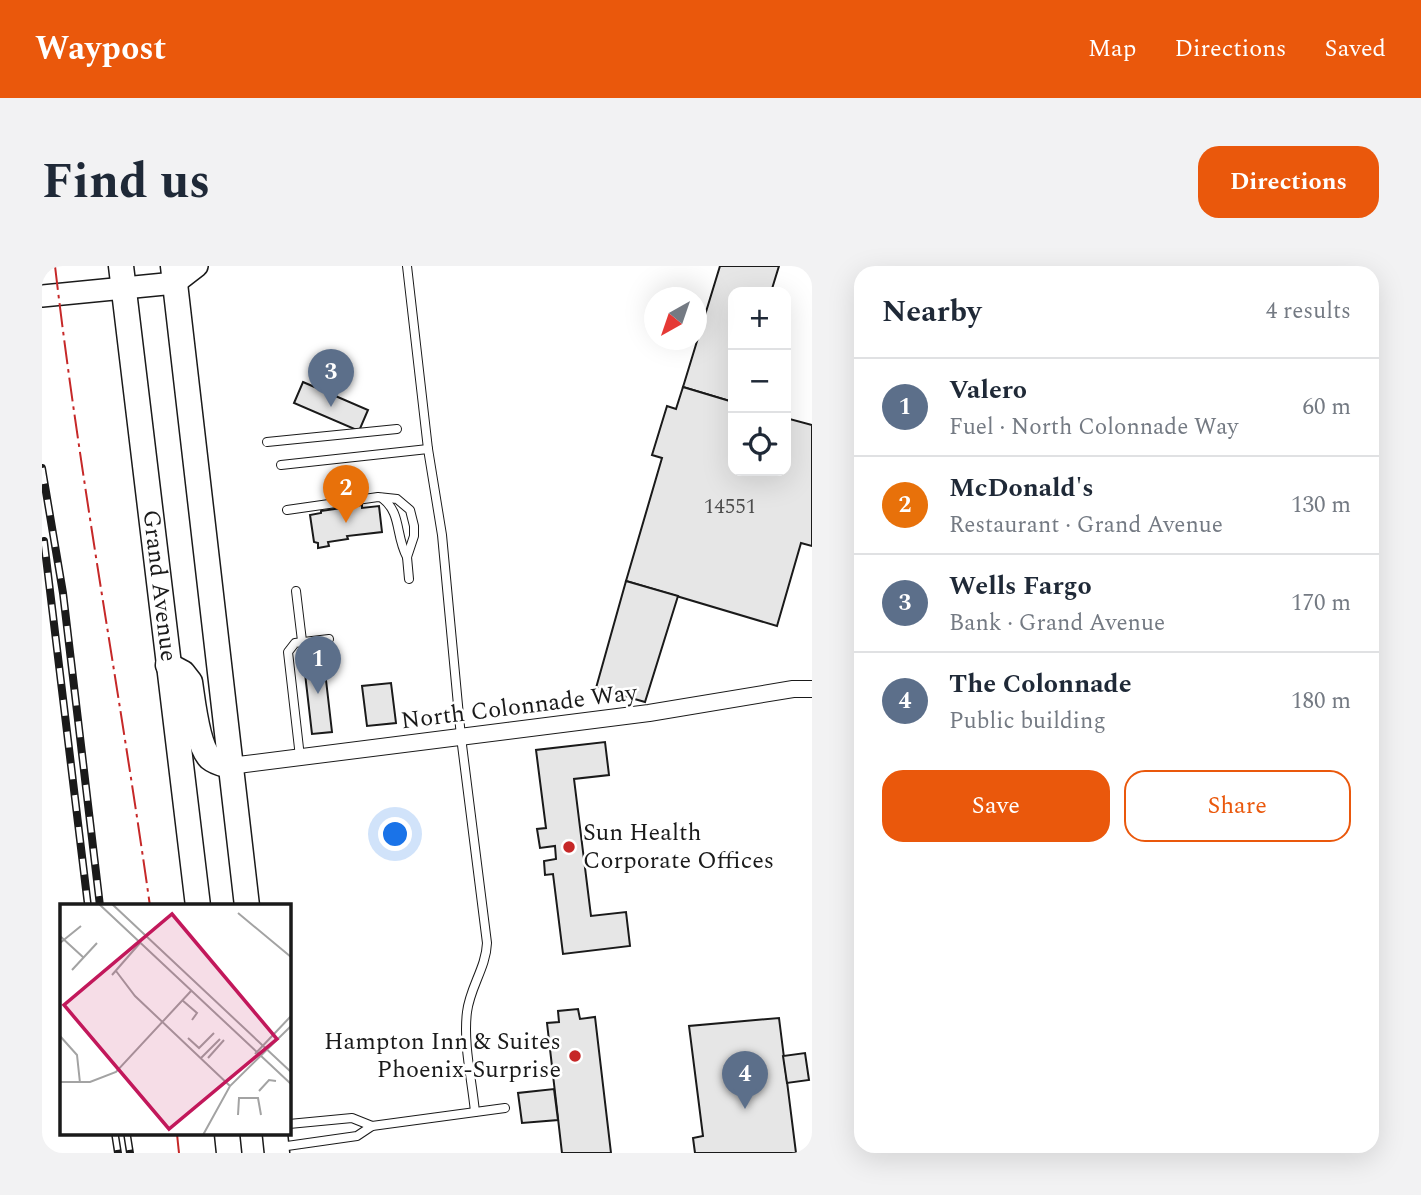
<!DOCTYPE html>
<html lang="en">
<head>
<meta charset="utf-8">
<style>
  body { margin:0; font-family:Spectral,serif; background:#f2f2f3; color:#1f2937 }
  .controls { position:absolute; right:21px; top:21px; display:grid; overflow:hidden; border-radius:14px; box-shadow:0 7px 28px #0002 }
  .controls button { width:63px; height:63px; display:grid; place-items:center; padding:0; border:0; border-bottom:2px solid #e0e1e3; background:#fff; color:#1f2937; font:35px sans-serif }
  .compass { position:absolute; left:602px; top:21px; width:63px; height:63px; border-radius:50%; background:#fff; box-shadow:0 7px 28px #0002; rotate:220deg }
  .you { position:absolute; left:354px; top:569px; width:24px; height:24px; margin:-18px; border:5px solid #fff; border-radius:50%; background:#1a73e8; box-shadow:0 0 0 10px #1a73e833 }
  .badge { display:grid; place-items:center; width:46px; height:46px; border-radius:50%; background:#ea580c; color:#fff; font-size:23px; font-weight:700 }
  .pin { position:absolute; translate:-50% -58px; filter:drop-shadow(0 2px 4px #0008) }
  .pin::after { content:''; position:absolute; top:37px; width:24px; height:21px; background:inherit; clip-path:polygon(0 0,100% 0,50% 100%) }
  .list { margin:0; padding:0; list-style:none }
  h2 { display:flex; justify-content:space-between; align-items:center; height:91px; margin:0; padding:0 28px; font-size:30px }
  h2 small { font-size:23px; font-weight:400; color:#747a83 }
  .list li { display:grid; grid-template-columns:46px 1fr auto; gap:21px; align-items:center; box-sizing:border-box; height:98px; padding:0 28px; border-top:2px solid #e0e1e3 }
  .list b { display:block; font-size:26px; white-space:nowrap }
  .list p { margin:0; font-size:23px; white-space:nowrap; color:#747a83 }
  .list em { font-size:23px; font-style:normal; color:#747a83 }
  .actions { display:flex; gap:14px; padding:21px 28px }
  .actions a { flex:1; padding:16px 0; border:2px solid #ea580c; border-radius:21px; text-align:center; font-size:24px; color:#ea580c }
  .actions .main { background:#ea580c; color:#fff }
  .icon { flex:none; width:38px; height:38px; fill:none; stroke:currentColor; stroke-width:2; stroke-linecap:round; stroke-linejoin:round }
  .map { position:relative; flex:none; width:770px; height:887px; overflow:hidden; border-radius:21px }
  header { display:flex; align-items:center; gap:42px; box-sizing:border-box; height:98px; padding:0 35px; background:#ea580c; color:#fff }
  header strong { font-size:33px }
  nav { display:flex; gap:38px; margin-inline-start:auto; font-size:24px }
  .intro { display:flex; align-items:center; justify-content:space-between; box-sizing:border-box; height:168px; padding:0 42px }
  h1 { margin:0; font-size:49px }
  .button { padding:18px 32px; border-radius:21px; background:#ea580c; color:#fff; font-size:24px; font-weight:700 }
  main { display:flex; gap:42px; padding:0 42px }
  aside { flex:1; background:#fff; border-radius:21px; box-shadow:0 7px 28px #0002 }
  .map>svg:first-child { display:block }
  .building { fill:#e6e6e6; stroke:#1a1a1a; stroke-width:2 }
  .lines { fill:none; stroke-linecap:round; stroke-linejoin:round }
  .service-casing { stroke:#1a1a1a; stroke-width:10 }
  .minor-casing { stroke:#1a1a1a; stroke-width:18 }
  .secondary-casing { stroke:#1a1a1a; stroke-width:24 }
  .trunk-casing { stroke:#1a1a1a; stroke-width:27 }
  .service { stroke:#fff; stroke-width:8 }
  .minor { stroke:#fff; stroke-width:16 }
  .secondary { stroke:#fff; stroke-width:21 }
  .trunk { stroke:#fff; stroke-width:24 }
  .rail-casing { stroke:#1a1a1a; stroke-width:8 }
  .rail { stroke:#fff; stroke-width:5; stroke-dasharray:16; stroke-linecap:butt }
  .power { stroke:#c62828; stroke-width:2; stroke-dasharray:24 5 3.5 5; stroke-linecap:butt }
  .poi-dot { fill:#c62828; stroke:#fff; stroke-width:2.5 }
  .labels { text-anchor:middle; dominant-baseline:central; stroke-width:5; stroke-linejoin:round; paint-order:stroke }
  .number-label { font-size:21px; fill:#4d4d4d }
  .street-label { font-size:24px; fill:#1a1a1a; stroke:#fff }
  .poi-label { font-size:24px; fill:#1a1a1a; stroke:#fff; text-anchor:start }
  .inset-road { fill:none; stroke:#a3a3a3; stroke-width:2 }
  .view { fill:#c2185b; fill-opacity:0.15; stroke:#c2185b; stroke-width:3.5 }
  .inset-edge { fill:none; stroke:#1a1a1a; stroke-width:3.5 }
</style>
</head>
<body>
<header>
<strong>Waypost</strong>
<nav><a>Map</a><a>Directions</a><a>Saved</a></nav>
</header>
<div class="intro"><h1>Find us</h1><a class="button">Directions</a></div>
<main>
<div class="map">
<svg width="770" height="887" viewBox="0 0 770 887">
  <rect width="100%" height="100%" fill="#fff"/>
  <g class="building">
    <path d="M 678,0 L 737,0 L 729,26 L 691,26 L 691,136 L 641,121 Z"/>
    <path d="M 261,116 L 326,144 L 317,165 L 252,137 Z"/>
    <path d="M 641,121 L 691,136 L 691,205 L 744,205 L 744,152 L 770,159 L 770,280 L 759,277 L 735,360 L 584,315 L 620,192 L 610,189 L 625,140 L 634,143 Z"/>
    <path d="M 320,239 L 320,242 L 337,240 L 340,266 L 305,270 L 306,273 L 286,276 L 287,280 L 276,282 L 276,277 L 272,276 L 268,249 L 279,247 L 279,245 Z"/>
    <path d="M 584,315 L 636,330 L 603,436 L 554,422 Z"/>
    <path d="M 281,388 L 290,466 L 270,468 L 261,390 Z"/>
    <path d="M 349,417 L 354,457 L 325,460 L 320,420 Z"/>
    <path d="M 563,476 L 567,509 L 532,513 L 549,650 L 584,646 L 588,680 L 521,688 L 511,608 L 503,609 L 502,595 L 514,593 L 513,580 L 498,582 L 495,563 L 504,562 L 494,484 Z"/>
    <path d="M 536,743 L 538,753 L 553,751 L 569,887 L 520,887 L 505,757 L 517,756 L 516,745 Z"/>
    <path d="M 737,752 L 754,887 L 653,887 L 651,872 L 661,870 L 647,760 Z"/>
    <path d="M 763,787 L 767,814 L 745,817 L 741,790 Z"/>
    <path d="M 512,823 L 516,854 L 480,857 L 476,827 Z"/>
  </g>
  <g class="lines">
    <g class="service-casing">
      <g id="service">
        <path d="M 365,0 L 386,183 L 400,269 L 419,471 L 445,677 C 444,702 428,721 425,746 C 421,778 430,814 433,846"/>
        <path d="M 225,176 L 355,163"/>
        <path d="M 239,199 L 386,183"/>
        <path d="M 340,232 C 360,247 353,269 365,291"/>
        <path d="M 245,244 L 336,231 L 355,233 L 368,244 L 372,260 L 372,270 L 365,291 L 367,313"/>
        <path d="M 254,325 L 260,375"/>
        <path d="M 258,491 L 246,386 L 253,377 L 287,373"/>
        <path d="M 247,858 L 310,852 L 330,860"/>
        <path d="M 238,881 L 315,870 L 330,860 L 463,842"/>
      </g>
    </g>
    <g class="minor-casing">
      <path id="minor" d="M 188,500 L 607,447 L 751,423 L 770,423"/>
    </g>
    <g class="secondary-casing">
      <path id="secondary" d="M 0,30 L 133,17 L 155,0"/>
    </g>
    <g class="trunk-casing">
      <g id="trunk">
        <path id="s1" d="M 79,0 L 156,640"/>
        <path d="M 131,0 L 205,640"/>
        <path d="M 126,399 L 141,407 L 148,416 C 151,435 155,479 168,492 C 174,497 181,498 188,500"/>
        <path d="M 185,868 L 187,887"/>
        <path d="M 233,868 L 235,887"/>
      </g>
    </g>
    <use href="#service" class="service"/>
    <use href="#minor" class="minor"/>
    <use href="#secondary" class="secondary"/>
    <use href="#trunk" class="trunk"/>
    <g class="rail-casing">
      <g id="rail">
        <path d="M 0,202 L 21,327 L 58,640"/>
        <path d="M 2,275 L 46,640"/>
        <path d="M 73,868 L 76,887"/>
        <path d="M 85,868 L 88,887"/>
      </g>
    </g>
    <use href="#rail" class="rail"/>
    <g class="power">
      <path d="M 13,0 C 38,214 78,427 108,640"/>
      <path d="M 135,868 L 137,887"/>
    </g>
  </g>
  <g class="poi-dot">
    <circle cx="527" cy="581" r="7"/>
    <circle cx="533" cy="790" r="7"/>
  </g>
  <g class="labels">
    <g class="number-label">
      <text x="688" y="241">14551</text>
    </g>
    <g class="street-label">
      <text stroke="none"><textPath href="#s1" startOffset="322">Grand Avenue</textPath></text>
      <text transform="translate(477 441) rotate(-7)">North Colonnade Way</text>
    </g>
    <g class="poi-label">
      <text x="541" y="567">Sun Health<tspan x="541" dy="28">Corporate Offices</tspan></text>
      <text x="519" y="776" text-anchor="end">Hampton Inn &amp; Suites<tspan x="519" dy="28">Phoenix-Surprise</tspan></text>
    </g>
  </g>
  <g transform="translate(18 638)">
    <rect width="231" height="231" fill="#fff"/>
    <path class="inset-road" d="M 39,0 L 231,180M 52,0 L 231,168M 178,9 L 231,53M 0,32 L 24,54M 0,39 L 21,22M 12,66 L 37,39M 56,67 L 75,92 L 170,182M 52,71 L 80,39M 122,96 L 137,109 L 132,116M 0,132 L 17,151 L 20,179M 128,134 L 139,144 L 154,129M 195,150 L 231,112M 141,154 L 160,135M 148,154 L 164,136M 0,178 L 30,178 L 56,168 L 131,87M 199,187 L 209,176 L 216,177M 178,211 L 179,194 L 198,194 L 201,211M 143,231 L 170,182 L 231,122"/>
    <path class="view" d="M 112,10 L 217,135 L 109,225 L 4,101 Z"/>
    <rect width="231" height="231" class="inset-edge"/>
  </g>
</svg>
<div class="controls">
<button>+</button>
<button>−</button>
<button><svg class="icon" aria-label="locate" viewBox="0 0 24 24"><circle cx="12" cy="12" r="6"/><path d="M12 2v4M12 18v4M2 12h4M18 12h4"/></svg></button>
</div>
<svg class="compass" viewBox="-18 -18 36 36"><path d="M0-13l5 13h-10z" fill="#e53935"/><path d="M0 13l5-13h-10z" fill="#747a83"/></svg>
<div class="you"></div>
<div class="pin badge" style="left:276px;top:428px;background:#5c6f8a">1</div>
<div class="pin badge" style="left:304px;top:257px;background:#e8710a">2</div>
<div class="pin badge" style="left:289px;top:141px;background:#5c6f8a">3</div>
<div class="pin badge" style="left:703px;top:843px;background:#5c6f8a">4</div>
</div>
<aside>
<h2>Nearby<small>4 results</small></h2>
<ul class="list">
<li><span class="badge" style="background:#5c6f8a">1</span><div><b>Valero</b><p>Fuel · North Colonnade Way</p></div><em>60 m</em></li>
<li><span class="badge" style="background:#e8710a">2</span><div><b>McDonald's</b><p>Restaurant · Grand Avenue</p></div><em>130 m</em></li>
<li><span class="badge" style="background:#5c6f8a">3</span><div><b>Wells Fargo</b><p>Bank · Grand Avenue</p></div><em>170 m</em></li>
<li><span class="badge" style="background:#5c6f8a">4</span><div><b>The Colonnade</b><p>Public building</p></div><em>180 m</em></li>
</ul>
<div class="actions"><a class="main">Save</a><a>Share</a></div>
</aside>
</main>
</body>
</html>
